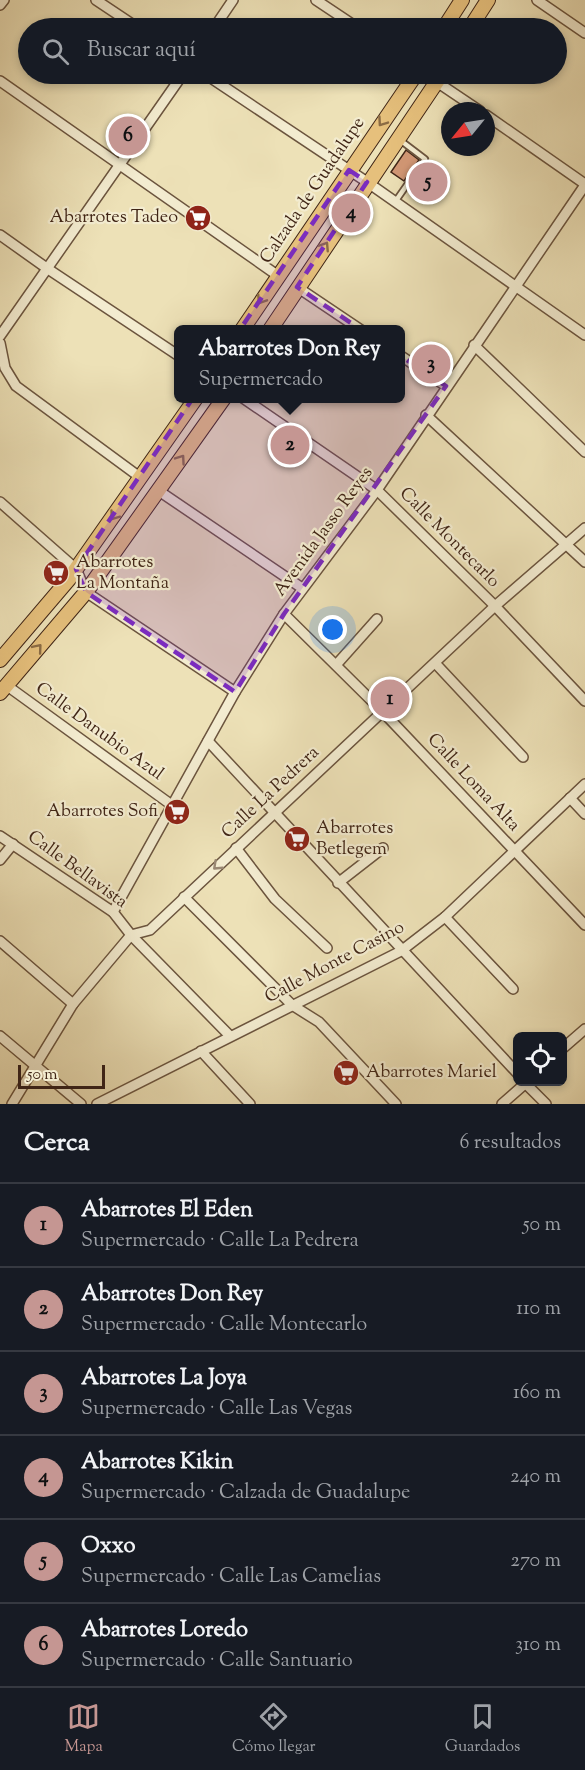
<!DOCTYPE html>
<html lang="es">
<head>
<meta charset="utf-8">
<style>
  body { margin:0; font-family:"Sorts Mill Goudy",serif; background:#242831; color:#f1f3f6 }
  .controls { position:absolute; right:18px; bottom:18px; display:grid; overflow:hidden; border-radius:9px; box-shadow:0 3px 9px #0003 }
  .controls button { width:54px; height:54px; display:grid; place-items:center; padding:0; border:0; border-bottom:2px solid #363941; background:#171b24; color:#f1f3f6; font:30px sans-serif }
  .compass { position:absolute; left:441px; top:102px; width:54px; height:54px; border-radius:50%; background:#171b24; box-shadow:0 3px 9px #0003; rotate:240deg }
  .scale { position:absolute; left:18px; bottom:15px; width:87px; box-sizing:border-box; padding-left:6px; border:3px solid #402516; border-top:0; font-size:16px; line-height:21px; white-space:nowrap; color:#402516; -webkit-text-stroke:4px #f3ecd0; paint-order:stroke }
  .you { position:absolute; left:333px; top:630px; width:21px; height:21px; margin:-15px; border:4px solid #fff; border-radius:50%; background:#1a73e8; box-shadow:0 0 0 9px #1a73e833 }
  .badge { display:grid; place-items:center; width:39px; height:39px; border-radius:50%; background:#c59692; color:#111; font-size:20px; font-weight:700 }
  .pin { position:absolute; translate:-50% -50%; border:3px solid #fff; box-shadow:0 2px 6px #0006 }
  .popup { position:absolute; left:174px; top:325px; width:231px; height:78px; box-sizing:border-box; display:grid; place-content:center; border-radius:9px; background:#171b24; filter:drop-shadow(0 2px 4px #0005); font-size:20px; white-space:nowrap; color:#9ea1a6 }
  .popup b { font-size:22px; color:#f1f3f6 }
  .popup::after { content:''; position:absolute; left:50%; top:100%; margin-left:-12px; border:12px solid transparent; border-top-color:#171b24 }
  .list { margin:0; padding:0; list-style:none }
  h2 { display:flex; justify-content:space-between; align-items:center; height:78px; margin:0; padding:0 24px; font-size:26px }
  h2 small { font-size:20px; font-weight:400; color:#9ea1a6 }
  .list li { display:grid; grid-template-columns:39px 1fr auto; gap:18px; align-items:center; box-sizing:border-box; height:84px; padding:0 24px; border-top:2px solid #363941 }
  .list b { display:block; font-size:22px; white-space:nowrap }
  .list p { margin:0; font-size:20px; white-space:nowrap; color:#9ea1a6 }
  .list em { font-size:20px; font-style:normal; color:#9ea1a6 }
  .icon { flex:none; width:33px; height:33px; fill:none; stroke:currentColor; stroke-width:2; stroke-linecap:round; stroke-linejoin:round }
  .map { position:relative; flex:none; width:585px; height:1104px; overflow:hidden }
  .search { position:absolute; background:#171b24; box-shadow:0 3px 9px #0003; left:18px; right:18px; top:18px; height:66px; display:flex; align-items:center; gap:15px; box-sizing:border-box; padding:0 21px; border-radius:33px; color:#9ea1a6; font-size:22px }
  .sheet { height:582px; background:#171b24 }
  nav { display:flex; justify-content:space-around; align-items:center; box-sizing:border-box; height:84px; border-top:2px solid #363941; background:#171b24; font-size:16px; color:#9ea1a6 }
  nav a { display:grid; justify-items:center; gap:3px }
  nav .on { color:#c59692 }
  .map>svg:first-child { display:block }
  .building { fill:#d29775; stroke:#402516; stroke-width:1.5 }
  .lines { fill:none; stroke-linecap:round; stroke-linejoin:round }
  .service-casing { stroke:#6b543e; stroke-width:8 }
  .minor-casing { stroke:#6b543e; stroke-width:12 }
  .primary-casing { stroke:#402516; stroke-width:16 }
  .service { stroke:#f3ecd0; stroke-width:4.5 }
  .minor { stroke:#f3ecd0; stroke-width:9 }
  .primary { stroke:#e6c07c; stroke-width:14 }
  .oneway { stroke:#8b6b44 }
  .oneway2 { stroke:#9a8873 }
  .marked { fill:#7b2cbf; fill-opacity:0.2; stroke:#7b2cbf; stroke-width:4.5; stroke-dasharray:12 8; stroke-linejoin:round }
  .labels { text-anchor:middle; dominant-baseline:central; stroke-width:4.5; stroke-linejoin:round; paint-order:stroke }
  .street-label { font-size:18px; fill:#402516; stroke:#f3ecd0 }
  .poi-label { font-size:18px; fill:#402516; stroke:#f3ecd0; text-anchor:start }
</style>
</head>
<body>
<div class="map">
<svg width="585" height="1104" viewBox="0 0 585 1104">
  <rect width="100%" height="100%" fill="#ede1b7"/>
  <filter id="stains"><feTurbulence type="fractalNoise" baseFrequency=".00333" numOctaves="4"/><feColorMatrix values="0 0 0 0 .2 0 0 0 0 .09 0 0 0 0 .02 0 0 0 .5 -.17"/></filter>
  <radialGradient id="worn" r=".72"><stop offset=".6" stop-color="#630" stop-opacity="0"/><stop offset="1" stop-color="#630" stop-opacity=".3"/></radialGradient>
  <g class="building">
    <path d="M 406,150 L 419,160 L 404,181 L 391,172 Z"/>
    <path d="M 427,165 L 441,173 L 424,198 L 411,186 Z"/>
  </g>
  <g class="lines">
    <g class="service-casing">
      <path id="service" d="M 395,202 L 425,159 L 400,140"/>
    </g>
    <g class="minor-casing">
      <g id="minor">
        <path d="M 96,0 L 138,28"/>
        <path d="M 316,0 L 358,28"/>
        <path d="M 537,0 L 585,33"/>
        <path d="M 0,5 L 4,0"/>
        <path d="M 214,28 L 233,0"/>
        <path d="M 205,74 L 367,182 L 585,335"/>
        <path d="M 425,74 L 480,111"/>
        <path d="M 0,81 L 277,275"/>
        <path d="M 486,115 L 585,184"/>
        <path d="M 0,235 L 48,269 L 179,356"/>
        <path d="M 297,287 L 361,330"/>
        <path d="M 0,336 L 183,74"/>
        <path d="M 0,343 L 5,368 L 16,386 L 141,478"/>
        <path d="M 474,345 L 585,452"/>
        <path d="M 401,356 L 446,386"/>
        <path d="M 243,398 L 377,490 L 495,606 L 585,701"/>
        <path d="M 426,415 L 585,562"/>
        <path d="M 159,491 L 302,588"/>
        <path d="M 0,502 L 76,569 L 86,592 L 235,692"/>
        <path d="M 284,614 L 383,712 L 585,925"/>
        <path d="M 436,664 L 523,757"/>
        <path d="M 336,665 L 377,619"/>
        <path d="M 6,685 L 173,806"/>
        <path d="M 208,741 L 518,1074"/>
        <path d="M 570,798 L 585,814"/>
        <path d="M 0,836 L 113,912 L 131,935 L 230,1036"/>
        <path d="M 236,848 L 275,899 L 327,948"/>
        <path d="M 0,860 L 13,844"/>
        <path d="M 338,883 L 383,848"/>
        <path d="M 184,897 L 292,1005 L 319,1022 L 396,1104"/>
        <path d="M 113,912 L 235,692 L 284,614 L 377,490 L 585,185"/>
        <path d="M 445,917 L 513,989"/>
        <path d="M 0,941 L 73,1004"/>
        <path d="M 0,1036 L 81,1104"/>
        <path d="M 562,1049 L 585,1029"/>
        <path d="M 201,1051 L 250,1104"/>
        <path d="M 524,1082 L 546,1104"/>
        <path d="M 12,1104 L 73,1004 L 131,935 L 150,930 L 495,606 L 585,528"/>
        <path d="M 97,1104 L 401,951 L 445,917 L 585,784"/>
        <path d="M 502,1104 L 527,1082"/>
      </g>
    </g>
    <g class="primary-casing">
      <g id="primary">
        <path d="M 444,28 L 462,0"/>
        <path d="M 470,28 L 488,0"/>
        <path d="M 242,330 L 416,74"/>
        <path d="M 270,330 L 442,74"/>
        <path d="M 0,660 L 69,579 L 196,398"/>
        <path d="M 0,693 L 86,592 L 224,398"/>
      </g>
    </g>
    <use href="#service" class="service"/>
    <use href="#minor" class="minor"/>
    <use href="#primary" class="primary"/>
  </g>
  <defs><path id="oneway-chevron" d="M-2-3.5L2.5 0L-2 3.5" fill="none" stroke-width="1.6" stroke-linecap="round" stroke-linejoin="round" transform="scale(1.5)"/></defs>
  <g class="oneway">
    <use href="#oneway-chevron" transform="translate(382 122) rotate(125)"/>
    <use href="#oneway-chevron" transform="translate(325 246) rotate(-57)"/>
    <use href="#oneway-chevron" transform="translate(261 300) rotate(123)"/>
    <use href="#oneway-chevron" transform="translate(181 459) rotate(-55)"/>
    <use href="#oneway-chevron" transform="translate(114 516) rotate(126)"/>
    <use href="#oneway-chevron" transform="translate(38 648) rotate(-50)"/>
  </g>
  <use class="oneway2" href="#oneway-chevron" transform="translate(217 866) rotate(137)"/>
  <path class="marked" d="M 349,170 L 367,182 L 297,287 L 446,386 L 284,614 L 235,692 L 86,592 L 76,569 Z"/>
  <defs>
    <g id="supermarket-disc" transform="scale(1.35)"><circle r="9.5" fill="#8f2418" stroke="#f3ecd0"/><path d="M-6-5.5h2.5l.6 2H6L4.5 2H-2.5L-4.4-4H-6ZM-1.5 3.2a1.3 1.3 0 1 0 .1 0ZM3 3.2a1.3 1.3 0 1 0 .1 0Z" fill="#fff"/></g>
  </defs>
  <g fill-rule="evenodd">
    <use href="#supermarket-disc" x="198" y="218"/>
    <use href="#supermarket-disc" x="56" y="573"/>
    <use href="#supermarket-disc" x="177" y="812"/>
    <use href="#supermarket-disc" x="297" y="839"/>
    <use href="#supermarket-disc" x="346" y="1073"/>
  </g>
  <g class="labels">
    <g class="street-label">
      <text transform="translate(313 191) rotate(-56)">Calzada de Guadalupe</text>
      <text transform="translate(324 532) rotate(-54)">Avenida Jasso Reyes</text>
      <text transform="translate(449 538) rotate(45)">Calle Montecarlo</text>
      <text transform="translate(99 732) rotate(36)">Calle Danubio Azul</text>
      <text transform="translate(473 783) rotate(47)">Calle Loma Alta</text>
      <text transform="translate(271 793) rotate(-43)">Calle La Pedrera</text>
      <text transform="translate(77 870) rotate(36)">Calle Bellavista</text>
      <text transform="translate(335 963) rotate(-28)">Calle Monte Casino</text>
    </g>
    <g class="poi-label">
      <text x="178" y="218" text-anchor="end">Abarrotes Tadeo</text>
      <text x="76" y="563">Abarrotes<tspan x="76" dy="21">La Montaña</tspan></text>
      <text x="158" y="812" text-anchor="end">Abarrotes Sofi</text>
      <text x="316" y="829">Abarrotes<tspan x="316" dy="21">Betlegem</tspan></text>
      <text x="366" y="1073">Abarrotes Mariel</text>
    </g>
  </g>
  <rect width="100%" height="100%" filter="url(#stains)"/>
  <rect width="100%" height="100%" fill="url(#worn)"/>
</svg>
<div class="controls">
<button><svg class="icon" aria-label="locate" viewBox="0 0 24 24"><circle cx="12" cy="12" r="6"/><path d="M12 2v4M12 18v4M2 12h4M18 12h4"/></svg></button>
</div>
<svg class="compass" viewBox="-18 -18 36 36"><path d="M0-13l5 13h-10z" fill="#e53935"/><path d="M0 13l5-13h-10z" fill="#9ea1a6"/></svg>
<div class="scale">50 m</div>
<div class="you"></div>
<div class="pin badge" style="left:390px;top:699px">1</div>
<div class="pin badge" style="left:290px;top:445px">2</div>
<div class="popup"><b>Abarrotes Don Rey</b>Supermercado</div>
<div class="pin badge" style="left:431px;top:364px">3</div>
<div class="pin badge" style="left:351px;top:213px">4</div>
<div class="pin badge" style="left:428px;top:182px">5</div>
<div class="pin badge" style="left:128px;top:136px">6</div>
<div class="search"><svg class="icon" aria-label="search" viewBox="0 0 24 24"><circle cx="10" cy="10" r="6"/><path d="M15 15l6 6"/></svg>Buscar aquí</div>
</div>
<section class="sheet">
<h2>Cerca<small>6 resultados</small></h2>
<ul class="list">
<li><span class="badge">1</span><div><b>Abarrotes El Eden</b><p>Supermercado · Calle La Pedrera</p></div><em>50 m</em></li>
<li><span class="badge">2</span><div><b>Abarrotes Don Rey</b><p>Supermercado · Calle Montecarlo</p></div><em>110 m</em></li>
<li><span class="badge">3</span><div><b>Abarrotes La Joya</b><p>Supermercado · Calle Las Vegas</p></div><em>160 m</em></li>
<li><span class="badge">4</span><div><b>Abarrotes Kikin</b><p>Supermercado · Calzada de Guadalupe</p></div><em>240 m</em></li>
<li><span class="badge">5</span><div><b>Oxxo</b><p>Supermercado · Calle Las Camelias</p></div><em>270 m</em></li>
<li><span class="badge">6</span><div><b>Abarrotes Loredo</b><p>Supermercado · Calle Santuario</p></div><em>310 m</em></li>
</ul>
</section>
<nav>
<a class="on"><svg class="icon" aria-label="map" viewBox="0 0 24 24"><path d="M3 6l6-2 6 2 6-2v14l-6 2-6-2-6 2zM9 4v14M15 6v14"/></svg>Mapa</a>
<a><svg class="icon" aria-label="directions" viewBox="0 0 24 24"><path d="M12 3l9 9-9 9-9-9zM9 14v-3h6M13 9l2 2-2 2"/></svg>Cómo llegar</a>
<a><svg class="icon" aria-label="saved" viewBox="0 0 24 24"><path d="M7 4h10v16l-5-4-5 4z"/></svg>Guardados</a>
</nav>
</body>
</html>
